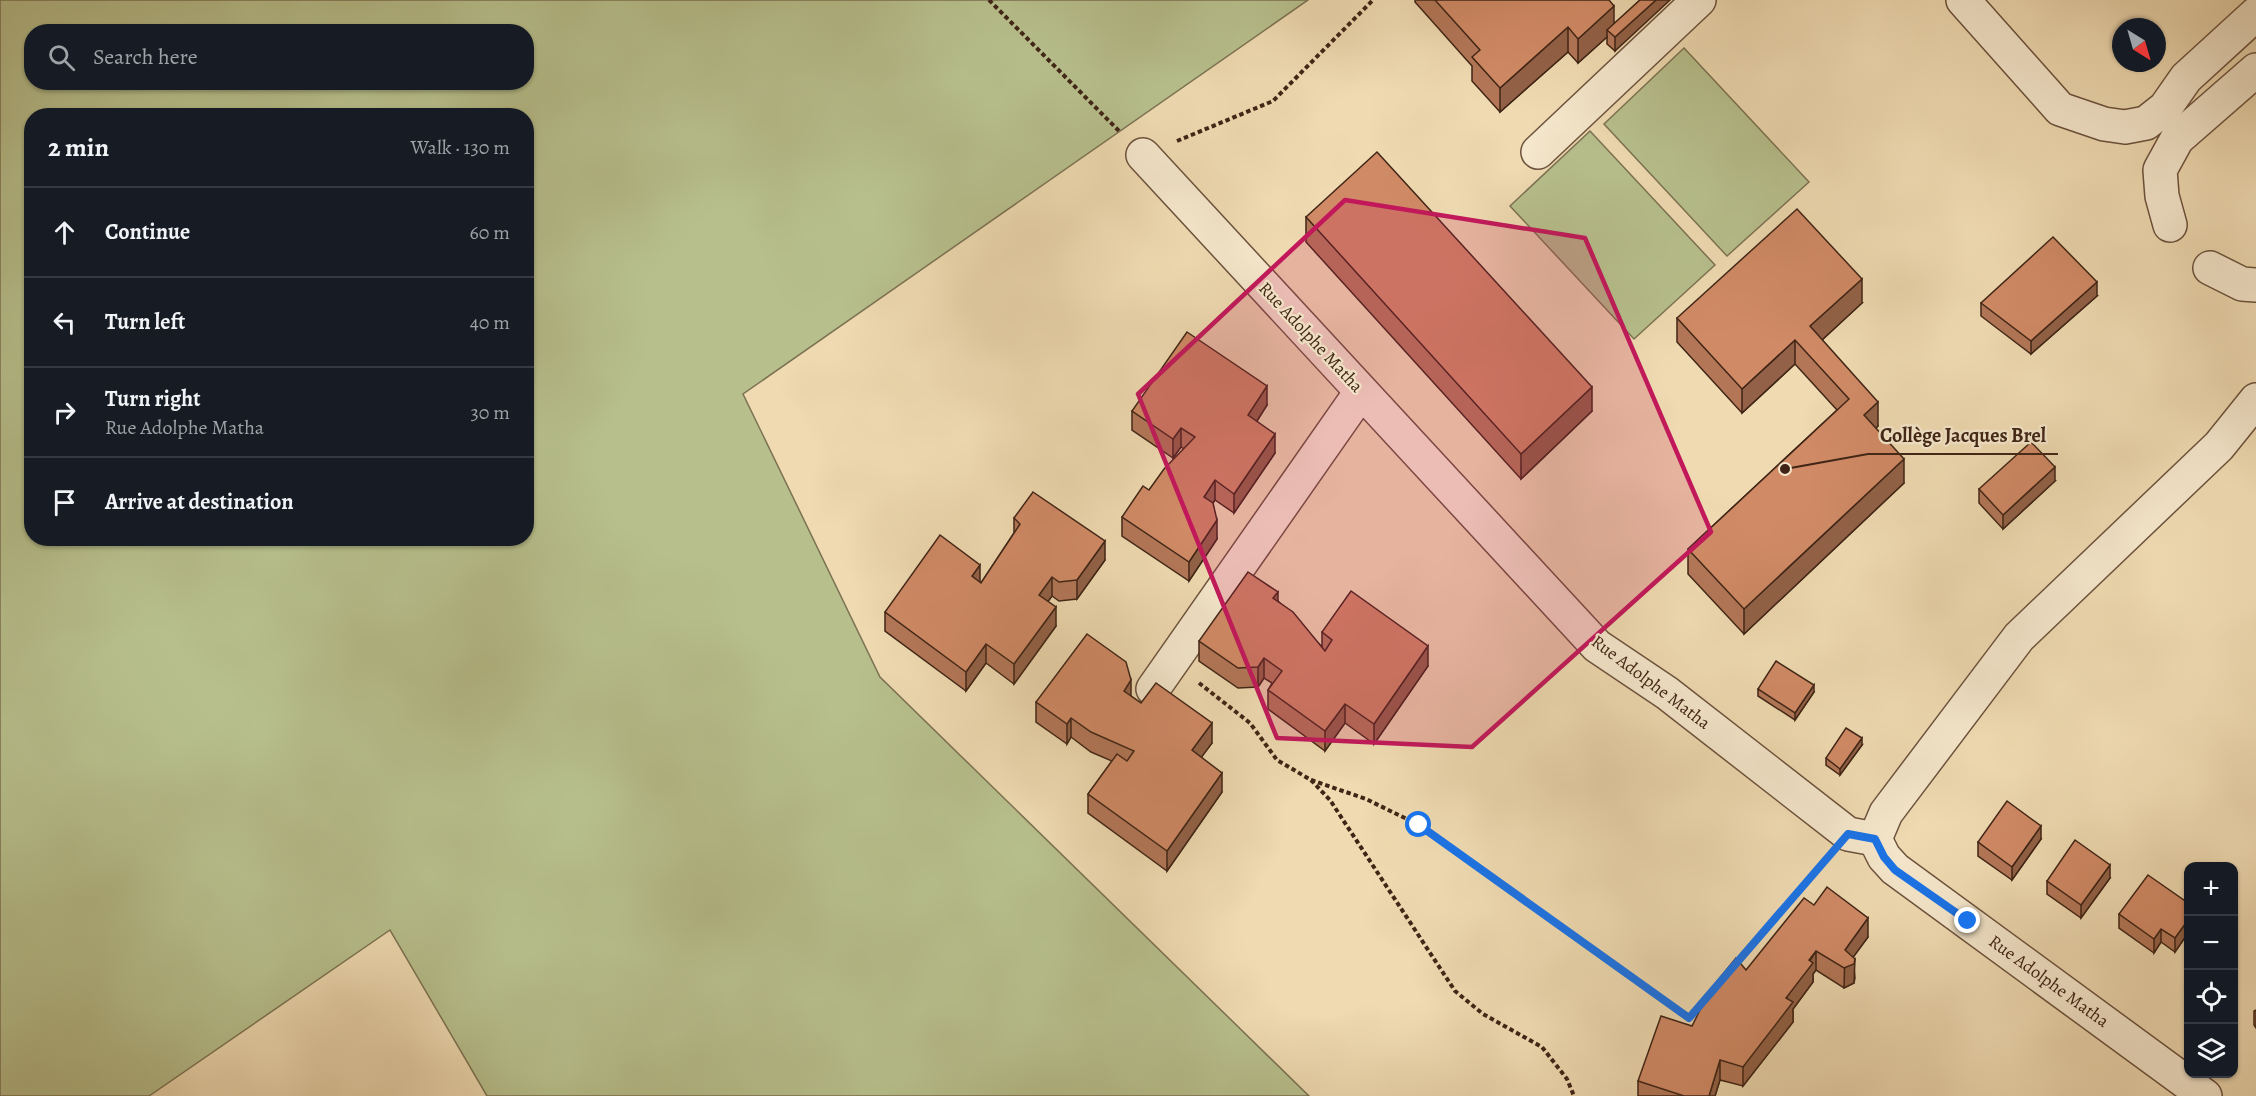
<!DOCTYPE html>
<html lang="en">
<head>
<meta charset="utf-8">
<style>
  body { margin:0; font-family:Alegreya,serif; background:#20242c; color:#f1f3f6 }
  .controls { position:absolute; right:18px; bottom:18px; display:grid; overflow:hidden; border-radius:12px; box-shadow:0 2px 4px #0004 }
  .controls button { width:54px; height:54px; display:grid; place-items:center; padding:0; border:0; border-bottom:2px solid #363941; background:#171b24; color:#f1f3f6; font:30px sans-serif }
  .compass { position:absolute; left:2112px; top:18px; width:54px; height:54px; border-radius:50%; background:#171b24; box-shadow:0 2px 4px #0004; rotate:143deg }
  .stop { position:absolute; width:18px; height:18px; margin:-14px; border:4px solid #1a73e8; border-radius:50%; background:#fff }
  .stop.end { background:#1a73e8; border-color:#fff; box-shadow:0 2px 6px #0008 }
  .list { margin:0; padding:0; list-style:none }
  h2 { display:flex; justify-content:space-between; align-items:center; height:78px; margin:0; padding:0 24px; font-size:26px }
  h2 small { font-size:20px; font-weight:400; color:#9ea1a6 }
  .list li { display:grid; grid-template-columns:39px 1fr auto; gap:18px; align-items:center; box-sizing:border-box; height:90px; padding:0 24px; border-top:2px solid #363941 }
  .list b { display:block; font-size:22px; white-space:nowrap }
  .list p { margin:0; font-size:20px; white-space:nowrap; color:#9ea1a6 }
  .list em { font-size:20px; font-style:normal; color:#9ea1a6 }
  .icon { flex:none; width:33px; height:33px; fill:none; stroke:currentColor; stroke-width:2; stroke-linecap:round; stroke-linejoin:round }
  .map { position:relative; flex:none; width:2256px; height:1096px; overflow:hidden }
  .search { position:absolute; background:#171b24; box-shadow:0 2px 4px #0004; left:24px; top:24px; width:510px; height:66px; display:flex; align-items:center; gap:15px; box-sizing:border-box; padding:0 21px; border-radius:24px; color:#9ea1a6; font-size:22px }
  .panel { position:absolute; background:#171b24; box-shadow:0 2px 4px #0004; left:24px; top:108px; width:510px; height:438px; border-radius:24px }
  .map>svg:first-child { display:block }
  .green { fill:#b7c08d; stroke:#7c7252; stroke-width:1.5; fill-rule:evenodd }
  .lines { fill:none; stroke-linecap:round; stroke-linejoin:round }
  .minor-casing { stroke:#6c523d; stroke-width:36 }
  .path { stroke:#402516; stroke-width:4; stroke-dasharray:4.5 3; stroke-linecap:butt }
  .minor { stroke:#f5e7cc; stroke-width:33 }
  .wall { fill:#b37758; stroke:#402516; stroke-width:1.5 }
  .shaded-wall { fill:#926147; stroke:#402516; stroke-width:1.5 }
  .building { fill:#d08a66; stroke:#402516; stroke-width:1.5 }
  .route { stroke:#1a73e8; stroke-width:8 }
  .marked { fill:#c2185b; fill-opacity:0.2; stroke:#c2185b; stroke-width:4.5; stroke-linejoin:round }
  .labels { text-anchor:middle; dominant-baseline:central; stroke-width:4.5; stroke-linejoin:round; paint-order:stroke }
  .street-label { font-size:18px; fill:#402516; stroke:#f5e7cc }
  .leader { fill:none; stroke:#402516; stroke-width:2 }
  .callout-dot { fill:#402516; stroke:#f5e7cc; stroke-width:2 }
  .callout-label { font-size:20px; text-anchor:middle; font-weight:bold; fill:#402516; stroke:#f5e7cc; stroke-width:4.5; stroke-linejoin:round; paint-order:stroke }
</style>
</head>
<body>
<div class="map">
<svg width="2256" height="1096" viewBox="0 0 2256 1096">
  <rect width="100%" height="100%" fill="#efdab1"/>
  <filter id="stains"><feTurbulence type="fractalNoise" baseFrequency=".00333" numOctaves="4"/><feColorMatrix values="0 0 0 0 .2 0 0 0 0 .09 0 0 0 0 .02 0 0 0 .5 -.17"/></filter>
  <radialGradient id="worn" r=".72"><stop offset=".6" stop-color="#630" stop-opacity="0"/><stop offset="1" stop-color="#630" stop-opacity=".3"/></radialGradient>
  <g class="green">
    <path d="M 0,0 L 1308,0 L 743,394 L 880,677 L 1309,1096 L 487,1096 L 390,930 L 149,1096 L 0,1096 ZM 32,32 L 526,32 L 526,82 L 32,82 ZM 32,116 L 526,116 L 526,538 L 32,538 Z"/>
    <path d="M 1684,48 L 1809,182 L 1727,256 L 1604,124 Z"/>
    <path d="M 1590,131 L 1715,265 L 1634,339 L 1510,206 Z"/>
  </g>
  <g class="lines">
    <g class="minor-casing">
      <g id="minor">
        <path d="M 1963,0 L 2060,109 L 2104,124 L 2125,127 L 2146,123 L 2165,108 L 2186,78 L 2256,14"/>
        <path d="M 1538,152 L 1699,0"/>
        <path d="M 1143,155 L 1597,646 L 1667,693 L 1848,834 L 1875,839 L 1884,857 L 1895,869 L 2205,1096"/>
        <path d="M 2170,225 L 2162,196 L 2160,170 L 2177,139 L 2256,70"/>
        <path d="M 2210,268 L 2242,284 L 2256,285"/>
        <path d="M 1153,689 L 1361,392"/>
        <path d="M 1875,839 L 1886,813 L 2019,637 L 2219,446 L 2256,400"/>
      </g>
    </g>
    <g class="path">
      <path d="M 989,0 L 1119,131"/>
      <path d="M 1177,141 L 1273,101 L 1373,0"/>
      <path d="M 1199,683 L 1250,723 L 1277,760 L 1311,780 L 1330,800 L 1455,991 L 1483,1014 L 1542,1047 L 1567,1079 L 1574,1096"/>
      <path d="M 1311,780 L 1366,799 L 1419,825 L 1689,1018 L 1710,993"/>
      <path d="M 1737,962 L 1824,861"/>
    </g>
    <use href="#minor" class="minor"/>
  </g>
  <g class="wall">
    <path d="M 1415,0 L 1609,0 L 1614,24 L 1640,0 L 1615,51 L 1607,44 L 1607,37 L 1578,63 L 1568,52 L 1500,112 L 1472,81 L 1472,66 L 1415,2 Z"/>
    <path d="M 1306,217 L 1592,411 L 1521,479 L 1306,242 Z"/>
    <path d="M 2097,296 L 2031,354 L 1981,316 L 1981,303 Z"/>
    <path d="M 1862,303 L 1822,340 L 1878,426 L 1876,428 L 1904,483 L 1744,634 L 1688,574 L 1688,549 L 1837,410 L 1795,364 L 1742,413 L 1677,342 L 1677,318 Z"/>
    <path d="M 1267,405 L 1257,421 L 1275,453 L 1234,513 L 1215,500 L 1213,503 L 1217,539 L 1189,581 L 1122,536 L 1122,517 L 1149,490 L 1184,449 L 1181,447 L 1173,458 L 1132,430 L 1132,411 Z"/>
    <path d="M 2055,481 L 2003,529 L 1979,503 L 1979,489 Z"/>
    <path d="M 1014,518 L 1105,560 L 1077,599 L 1059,601 L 1052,596 L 1048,601 L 1056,626 L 1014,684 L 986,663 L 966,691 L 885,631 L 885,612 L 980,582 L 981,583 L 1014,533 Z"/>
    <path d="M 1278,601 L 1322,647 L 1322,632 L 1428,666 L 1374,744 L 1345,723 L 1325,751 L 1268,709 L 1268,690 L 1272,683 L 1264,678 L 1258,687 L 1238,688 L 1199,661 L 1199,641 Z"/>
    <path d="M 1758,689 L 1814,692 L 1795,720 L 1758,696 Z"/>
    <path d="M 1131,696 L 1141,703 L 1212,743 L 1201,757 L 1222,792 L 1167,871 L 1088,813 L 1088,794 L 1112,761 L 1091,752 L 1071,737 L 1067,744 L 1036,722 L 1036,702 Z"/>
    <path d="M 1862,745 L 1840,775 L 1826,765 L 1826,758 Z"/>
    <path d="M 2041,839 L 2012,880 L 1978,856 L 1978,842 Z"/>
    <path d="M 2110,878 L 2081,918 L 2047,894 L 2047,881 Z"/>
    <path d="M 2188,903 L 2188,933 L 2175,952 L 2161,942 L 2154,953 L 2119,928 L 2119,914 Z"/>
    <path d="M 1814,905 L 1868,937 L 1853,957 L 1855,978 L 1854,983 L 1844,988 L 1816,970 L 1813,974 L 1813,982 L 1793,1009 L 1793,1022 L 1743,1086 L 1720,1080 L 1715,1096 L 1638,1096 L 1638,1081 L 1746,970 Z"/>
    <path d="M 2256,1010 L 2256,1028 L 2254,1025 L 2254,1011 Z"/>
  </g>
  <g class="shaded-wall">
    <path d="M 1656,0 L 1670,0 L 1615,51 L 1615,37 Z"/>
    <path d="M 1614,6 L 1614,31 L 1607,30 L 1607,37 L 1578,63 L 1578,39 Z"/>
    <path d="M 1568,27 L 1568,52 L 1500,112 L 1500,88 Z"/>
    <path d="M 1862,279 L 1862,303 L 1810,351 L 1810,326 Z"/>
    <path d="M 2097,282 L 2097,296 L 2031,354 L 2031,341 Z"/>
    <path d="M 1795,340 L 1795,364 L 1742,413 L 1742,389 Z"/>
    <path d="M 1267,386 L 1267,405 L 1248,435 L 1248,415 Z"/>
    <path d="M 1592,387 L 1592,411 L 1521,479 L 1521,454 Z"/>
    <path d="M 1878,402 L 1878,426 L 1864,440 L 1864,415 Z"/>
    <path d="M 1181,428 L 1181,447 L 1173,458 L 1173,439 Z"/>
    <path d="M 1275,434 L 1275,453 L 1234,513 L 1234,494 Z"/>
    <path d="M 1904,459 L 1904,483 L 1744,634 L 1744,609 Z"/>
    <path d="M 2055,467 L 2055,481 L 2003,529 L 2003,515 Z"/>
    <path d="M 1215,480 L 1215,500 L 1204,516 L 1204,497 Z"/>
    <path d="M 1217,520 L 1217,539 L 1189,581 L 1189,562 Z"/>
    <path d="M 1105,541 L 1105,560 L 1077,599 L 1077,580 Z"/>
    <path d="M 980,565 L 980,584 L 972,576 Z"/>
    <path d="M 1052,577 L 1052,596 L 1039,614 L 1039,595 Z"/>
    <path d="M 1278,592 L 1278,612 L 1273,598 Z"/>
    <path d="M 1056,607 L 1056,626 L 1014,684 L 1014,664 Z"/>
    <path d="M 986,644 L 986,663 L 966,691 L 966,672 Z"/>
    <path d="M 1428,646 L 1428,666 L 1374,744 L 1374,724 Z"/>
    <path d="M 1264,658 L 1264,678 L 1258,687 L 1258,667 Z"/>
    <path d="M 1131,680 L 1131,699 L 1124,691 Z"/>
    <path d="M 1814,685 L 1814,692 L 1795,720 L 1795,713 Z"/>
    <path d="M 1345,704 L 1345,723 L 1325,751 L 1325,731 Z"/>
    <path d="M 1071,718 L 1071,737 L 1067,744 L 1067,724 Z"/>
    <path d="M 1212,723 L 1212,743 L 1192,770 L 1192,750 Z"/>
    <path d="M 1862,738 L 1862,745 L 1840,775 L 1840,769 Z"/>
    <path d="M 1222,773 L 1222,792 L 1167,871 L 1167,851 Z"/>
    <path d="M 2041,826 L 2041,839 L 2012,880 L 2012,867 Z"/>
    <path d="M 2110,865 L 2110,878 L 2081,918 L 2081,905 Z"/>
    <path d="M 1868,918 L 1868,937 L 1846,967 L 1855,959 L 1854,983 L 1844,988 L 1845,950 Z"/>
    <path d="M 2188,920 L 2188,933 L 2175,952 L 2175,938 Z"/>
    <path d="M 2161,929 L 2161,942 L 2154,953 L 2154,939 Z"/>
    <path d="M 1816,951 L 1816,970 L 1813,974 L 1813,982 L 1793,1009 L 1793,1022 L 1743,1086 L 1743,1067 Z"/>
    <path d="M 1720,1060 L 1720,1080 L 1715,1096 L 1709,1096 Z"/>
  </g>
  <g class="building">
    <path d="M 1435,0 L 1609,0 L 1614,6 L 1578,39 L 1568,27 L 1500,88 L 1472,57 L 1480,50 Z"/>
    <path d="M 1640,0 L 1656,0 L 1615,37 L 1607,30 Z"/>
    <path d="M 1377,152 L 1592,387 L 1521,454 L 1306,217 Z"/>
    <path d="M 1797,209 L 1862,279 L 1810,326 L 1878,402 L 1864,415 L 1904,459 L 1744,609 L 1688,549 L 1849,399 L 1795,340 L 1742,389 L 1677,318 Z"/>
    <path d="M 2053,237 L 2097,282 L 2031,341 L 1981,303 Z"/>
    <path d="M 1187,332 L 1267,386 L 1248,415 L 1275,434 L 1234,494 L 1215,480 L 1204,497 L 1213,503 L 1217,520 L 1189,562 L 1122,517 L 1143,486 L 1149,490 L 1164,469 L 1195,437 L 1181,428 L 1173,439 L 1132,411 Z"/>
    <path d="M 2031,442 L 2055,467 L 2003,515 L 1979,489 Z"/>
    <path d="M 1033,492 L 1105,541 L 1077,580 L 1059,582 L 1052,577 L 1039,595 L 1056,607 L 1014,664 L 986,644 L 966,672 L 885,612 L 940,535 L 980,565 L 972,576 L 981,583 L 1020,524 L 1014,518 Z"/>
    <path d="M 1248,572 L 1278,592 L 1273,598 L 1293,612 L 1325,651 L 1332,640 L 1322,632 L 1351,591 L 1428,646 L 1374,724 L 1345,704 L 1325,731 L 1268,690 L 1282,671 L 1264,658 L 1258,667 L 1238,668 L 1199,641 Z"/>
    <path d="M 1087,634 L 1126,662 L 1131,680 L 1124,691 L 1141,703 L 1156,683 L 1212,723 L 1192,750 L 1222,773 L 1167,851 L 1088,794 L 1117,754 L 1127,761 L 1134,751 L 1091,732 L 1071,718 L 1067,724 L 1036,702 Z"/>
    <path d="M 1776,661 L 1814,685 L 1795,713 L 1758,689 Z"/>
    <path d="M 1846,728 L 1862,738 L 1840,769 L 1826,758 Z"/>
    <path d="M 2007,801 L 2041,826 L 2012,867 L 1978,842 Z"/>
    <path d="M 2075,840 L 2110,865 L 2081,905 L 2047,881 Z"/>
    <path d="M 2148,875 L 2188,903 L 2188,920 L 2175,938 L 2161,929 L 2154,939 L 2119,914 Z"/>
    <path d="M 1827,887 L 1868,918 L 1845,950 L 1855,959 L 1854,964 L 1844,968 L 1816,951 L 1809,960 L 1813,963 L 1786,998 L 1793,1002 L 1743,1067 L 1720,1060 L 1709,1096 L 1684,1096 L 1638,1081 L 1661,1016 L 1692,1026 L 1704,1002 L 1719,979 L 1736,958 L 1746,970 L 1804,898 L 1814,905 Z"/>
  </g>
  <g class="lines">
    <path class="route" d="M 1419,825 L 1689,1018 L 1848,834 L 1875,839 L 1884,857 L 1895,870 L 1968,921"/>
  </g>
  <path class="marked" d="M 1345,200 L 1585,238 L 1711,532 L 1472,747 L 1277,738 L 1138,394 Z"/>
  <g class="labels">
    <g class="street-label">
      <text transform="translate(1311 337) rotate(47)">Rue Adolphe Matha</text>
      <text transform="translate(1651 682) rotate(37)">Rue Adolphe Matha</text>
      <text transform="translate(2049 981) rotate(36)">Rue Adolphe Matha</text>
    </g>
  </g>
  <path class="leader" d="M1785 469L1868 454H2058"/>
  <circle class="callout-dot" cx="1785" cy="469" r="6"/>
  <g class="callout-label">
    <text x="1963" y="442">Collège Jacques Brel</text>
  </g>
  <rect width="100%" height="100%" filter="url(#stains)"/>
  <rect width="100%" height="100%" fill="url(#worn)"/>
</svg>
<div class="controls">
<button>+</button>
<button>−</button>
<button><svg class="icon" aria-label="locate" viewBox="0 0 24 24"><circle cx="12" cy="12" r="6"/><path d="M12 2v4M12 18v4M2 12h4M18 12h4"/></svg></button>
<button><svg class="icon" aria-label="layers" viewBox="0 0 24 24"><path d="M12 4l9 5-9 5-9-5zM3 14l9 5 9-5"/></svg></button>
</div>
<svg class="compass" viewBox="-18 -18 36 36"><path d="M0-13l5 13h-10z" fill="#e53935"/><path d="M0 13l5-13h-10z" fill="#9ea1a6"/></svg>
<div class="stop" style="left:1419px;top:825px"></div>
<div class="stop end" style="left:1968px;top:921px"></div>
<div class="search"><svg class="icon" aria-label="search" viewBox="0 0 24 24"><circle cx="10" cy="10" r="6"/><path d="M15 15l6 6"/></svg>Search here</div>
<section class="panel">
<h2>2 min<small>Walk · 130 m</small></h2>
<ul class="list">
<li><svg class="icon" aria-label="ahead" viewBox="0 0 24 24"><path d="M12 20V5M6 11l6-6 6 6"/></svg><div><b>Continue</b></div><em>60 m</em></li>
<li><svg class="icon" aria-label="left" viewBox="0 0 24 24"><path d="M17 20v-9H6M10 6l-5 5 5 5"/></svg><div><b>Turn left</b></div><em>40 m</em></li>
<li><svg class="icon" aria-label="right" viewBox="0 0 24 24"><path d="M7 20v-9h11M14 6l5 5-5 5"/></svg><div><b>Turn right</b><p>Rue Adolphe Matha</p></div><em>30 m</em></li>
<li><svg class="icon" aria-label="arrive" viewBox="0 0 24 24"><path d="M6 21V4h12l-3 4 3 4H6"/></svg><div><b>Arrive at destination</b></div></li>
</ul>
</section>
</div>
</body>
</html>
